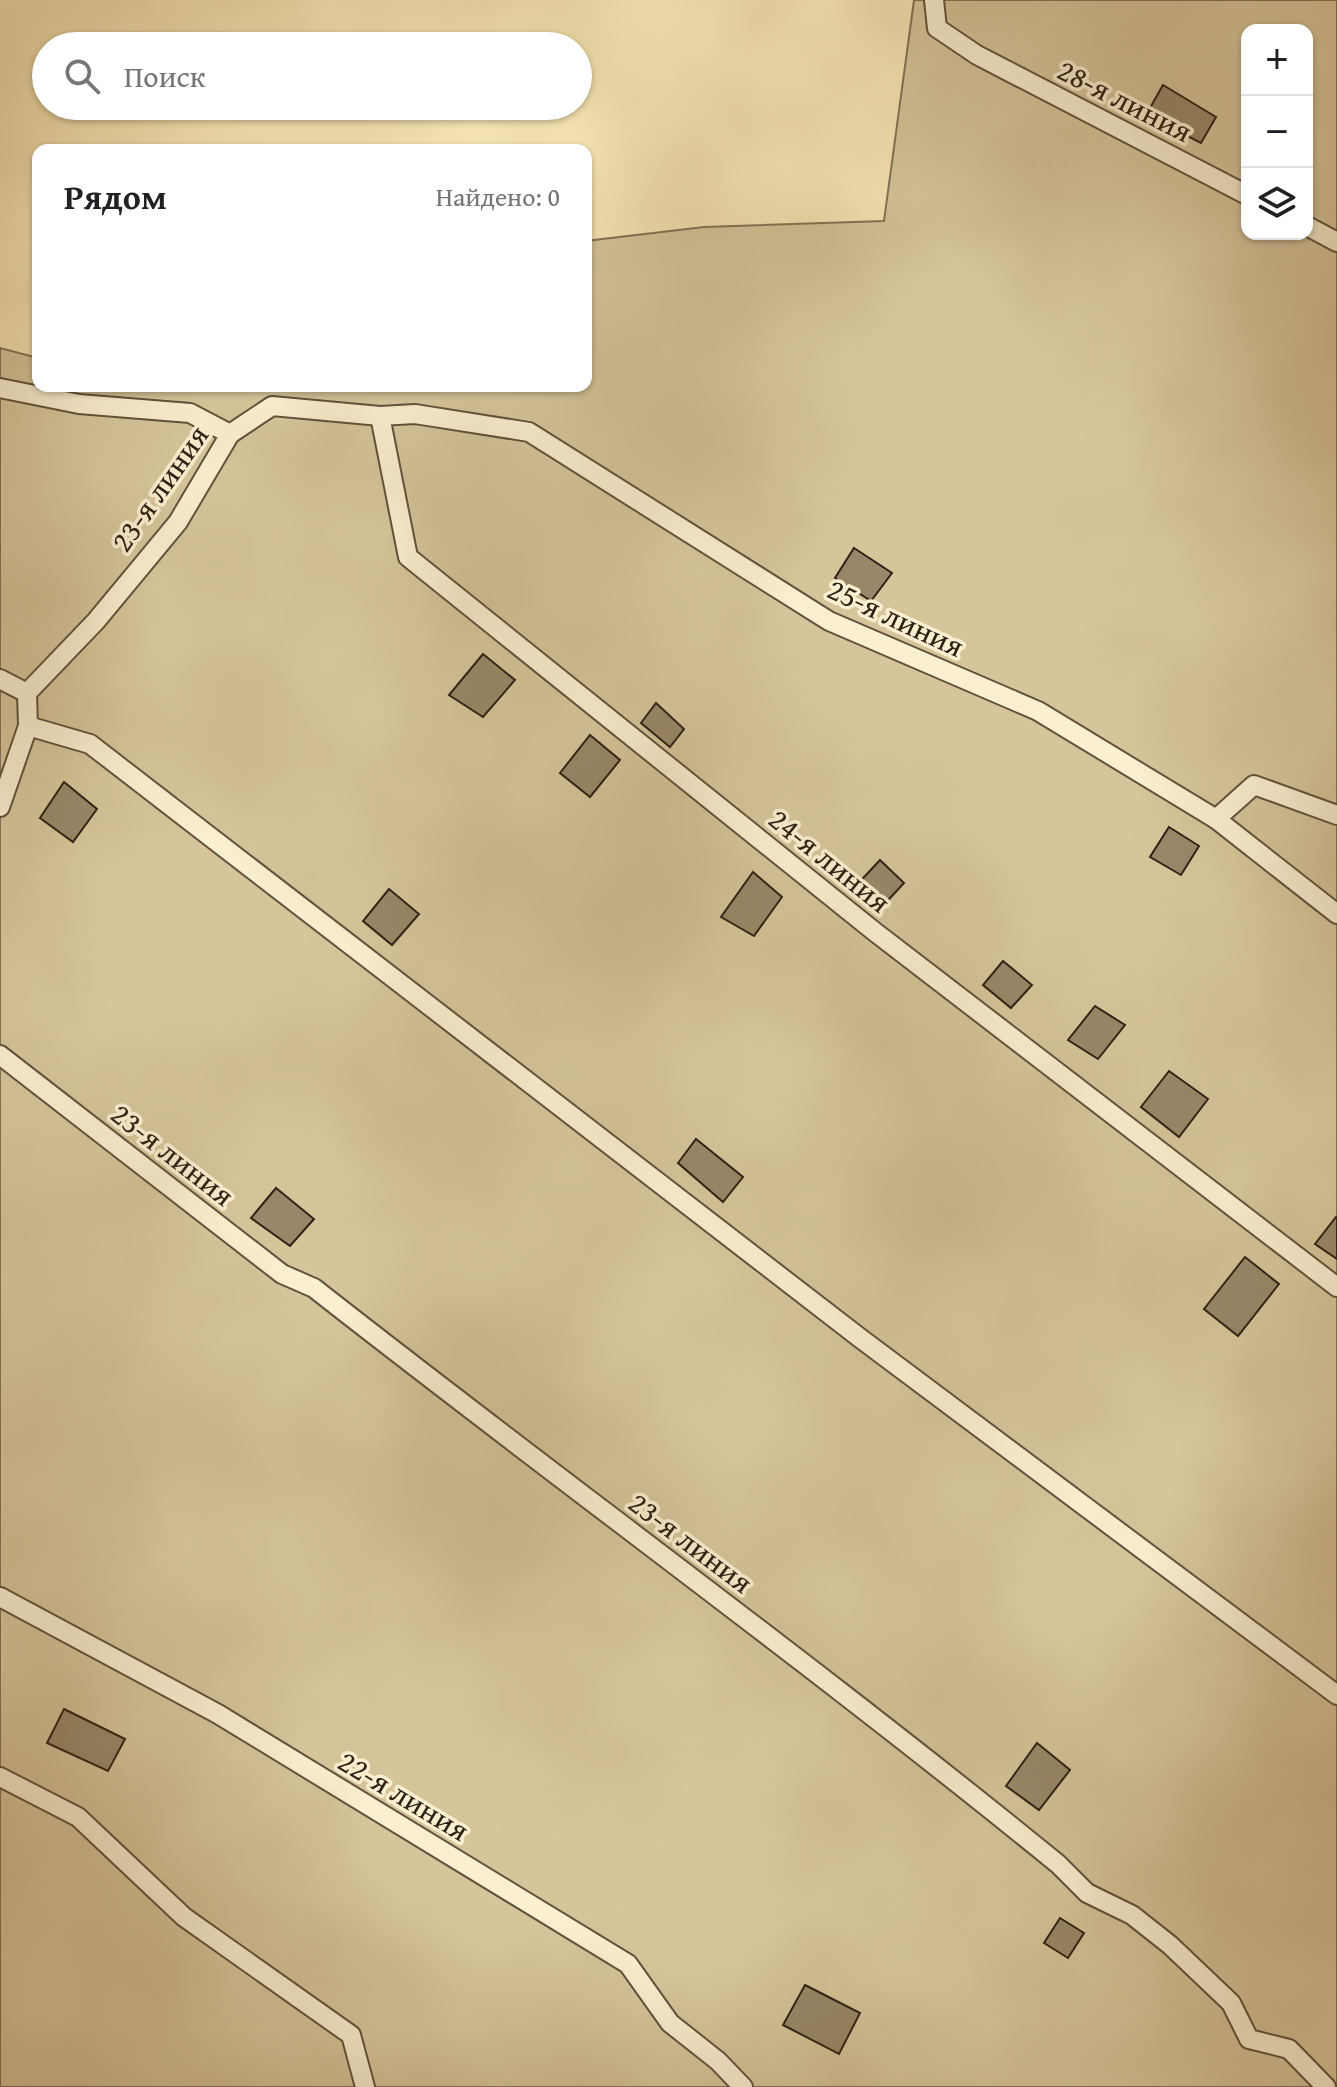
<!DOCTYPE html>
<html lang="ru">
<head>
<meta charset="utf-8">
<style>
  body { margin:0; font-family:"Gentium Book Plus",serif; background:#f2f2f2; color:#202124 }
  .controls { position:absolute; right:24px; top:24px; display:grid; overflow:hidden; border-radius:16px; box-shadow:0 2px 6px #0004 }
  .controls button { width:72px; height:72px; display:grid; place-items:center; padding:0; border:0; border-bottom:2px solid #e0e0e0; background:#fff; color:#202124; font:40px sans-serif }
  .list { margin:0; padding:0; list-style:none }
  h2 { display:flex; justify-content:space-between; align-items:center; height:104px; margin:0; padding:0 32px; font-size:34px }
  h2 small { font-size:26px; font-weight:400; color:#757577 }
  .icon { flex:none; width:44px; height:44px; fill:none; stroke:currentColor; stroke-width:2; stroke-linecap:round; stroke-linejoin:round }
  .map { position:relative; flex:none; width:1337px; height:2087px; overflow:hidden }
  .search { position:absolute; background:#fff; box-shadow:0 2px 6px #0004; left:32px; top:32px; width:560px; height:88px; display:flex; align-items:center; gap:20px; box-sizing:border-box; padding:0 28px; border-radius:44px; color:#757577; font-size:30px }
  .panel { position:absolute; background:#fff; box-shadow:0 2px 6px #0004; left:32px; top:144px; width:560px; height:248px; border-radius:16px }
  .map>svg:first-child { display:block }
  .green { fill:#d6c59b; stroke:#827358; stroke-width:2; fill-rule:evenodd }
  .building { fill:#988869; stroke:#2f2115; stroke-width:2 }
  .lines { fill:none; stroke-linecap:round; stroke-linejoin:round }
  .lane-casing { stroke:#61523d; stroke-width:22 }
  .lane { stroke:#faefd0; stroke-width:18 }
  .labels { text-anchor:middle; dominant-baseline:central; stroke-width:7; stroke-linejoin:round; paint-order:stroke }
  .street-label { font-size:30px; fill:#2f2115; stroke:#faefd0 }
</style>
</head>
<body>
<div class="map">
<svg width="1337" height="2087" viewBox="0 0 1337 2087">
  <rect width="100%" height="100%" fill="#f8e7b6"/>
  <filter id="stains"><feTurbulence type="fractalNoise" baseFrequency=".0025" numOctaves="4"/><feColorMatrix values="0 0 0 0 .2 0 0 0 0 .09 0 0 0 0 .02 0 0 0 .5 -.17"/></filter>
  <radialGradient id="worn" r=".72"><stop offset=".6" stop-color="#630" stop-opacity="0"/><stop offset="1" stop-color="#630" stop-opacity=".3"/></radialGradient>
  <path class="green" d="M 914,0 L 1337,0 L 1337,2087 L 0,2087 L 0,348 L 38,358 L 38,386 L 586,386 L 586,241 L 704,227 L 884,221 ZM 1247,30 L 1307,30 L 1307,234 L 1247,234 Z"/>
  <g class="building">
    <path d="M 1163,85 L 1216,117 L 1201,143 L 1146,115 Z"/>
    <path d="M 854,548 L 892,573 L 871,601 L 835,578 Z"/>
    <path d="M 483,654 L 515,680 L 483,717 L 449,695 Z"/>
    <path d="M 656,703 L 684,729 L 670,747 L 641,723 Z"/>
    <path d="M 590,735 L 620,760 L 590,797 L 560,773 Z"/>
    <path d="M 64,782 L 97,809 L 73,842 L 40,818 Z"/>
    <path d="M 1169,827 L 1199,846 L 1181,875 L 1150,857 Z"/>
    <path d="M 880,860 L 904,883 L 878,911 L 853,889 Z"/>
    <path d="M 753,872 L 782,897 L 754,936 L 721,917 Z"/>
    <path d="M 389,889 L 419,914 L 392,945 L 363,921 Z"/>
    <path d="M 1003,961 L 1032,985 L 1011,1008 L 983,985 Z"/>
    <path d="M 1095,1006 L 1125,1025 L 1098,1059 L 1068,1040 Z"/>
    <path d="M 1169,1071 L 1208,1099 L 1179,1137 L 1141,1107 Z"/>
    <path d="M 696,1139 L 743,1177 L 723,1202 L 678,1163 Z"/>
    <path d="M 276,1188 L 314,1219 L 290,1246 L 251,1218 Z"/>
    <path d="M 1336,1217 L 1337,1218 L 1337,1259 L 1315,1244 Z"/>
    <path d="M 1245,1257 L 1279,1284 L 1238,1336 L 1204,1309 Z"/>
    <path d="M 64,1709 L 125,1739 L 108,1771 L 47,1743 Z"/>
    <path d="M 1037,1743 L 1070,1770 L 1039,1810 L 1006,1786 Z"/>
    <path d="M 1060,1918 L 1084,1933 L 1068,1958 L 1044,1943 Z"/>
    <path d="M 805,1985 L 860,2013 L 839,2054 L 783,2025 Z"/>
  </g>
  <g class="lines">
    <g class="lane-casing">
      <g id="lane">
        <path d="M 934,0 L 937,28 L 977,55 L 1247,195"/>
        <path d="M 1307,226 L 1337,242"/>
        <path d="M 0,388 L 79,404 L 190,413 L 230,434"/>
        <path d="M 380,416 L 408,557 L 875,932 L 1337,1287"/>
        <path d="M 0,679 L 27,693"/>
        <path d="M 0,807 L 28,726"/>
        <path d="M 1216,819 L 1254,785 L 1337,815"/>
        <path d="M 1337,914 L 1216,819 L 1038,711 L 829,621 L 529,432 L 415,414 L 380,416 L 272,406 L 230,434 L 178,522 L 96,621 L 27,693 L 28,726 L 90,744 L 860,1338 L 1337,1695"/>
        <path d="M 0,1055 L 282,1274 L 314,1288 C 561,1482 815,1666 1058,1864 L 1087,1893 L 1132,1915 L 1170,1945 L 1231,2003 L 1249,2039 L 1289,2049 L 1326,2087"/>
        <path d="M 0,1597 L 218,1714 L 628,1964 L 670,2023 L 718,2061 L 743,2087"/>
        <path d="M 0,1777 L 78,1817 L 184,1917 L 351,2035 L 365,2087"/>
      </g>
    </g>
    <use href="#lane" class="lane"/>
  </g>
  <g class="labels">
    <g class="street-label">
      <text transform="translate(1125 100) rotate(27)">28-я линия</text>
      <text transform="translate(159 488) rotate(-55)">23-я линия</text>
      <text transform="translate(896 617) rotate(25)">25-я линия</text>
      <text transform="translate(830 860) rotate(39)">24-я линия</text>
      <text transform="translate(173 1154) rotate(38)">23-я линия</text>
      <text transform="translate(691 1542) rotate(37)">23-я линия</text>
      <text transform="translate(404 1795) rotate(31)">22-я линия</text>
    </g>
  </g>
  <rect width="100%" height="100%" filter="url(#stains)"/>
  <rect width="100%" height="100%" fill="url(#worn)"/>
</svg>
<div class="controls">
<button>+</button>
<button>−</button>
<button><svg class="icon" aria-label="layers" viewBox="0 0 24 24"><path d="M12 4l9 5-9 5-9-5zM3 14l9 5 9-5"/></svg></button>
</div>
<div class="search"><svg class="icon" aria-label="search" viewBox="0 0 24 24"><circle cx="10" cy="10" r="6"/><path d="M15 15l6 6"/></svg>Поиск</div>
<section class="panel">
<h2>Рядом<small>Найдено: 0</small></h2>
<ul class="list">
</ul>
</section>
</div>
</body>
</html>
